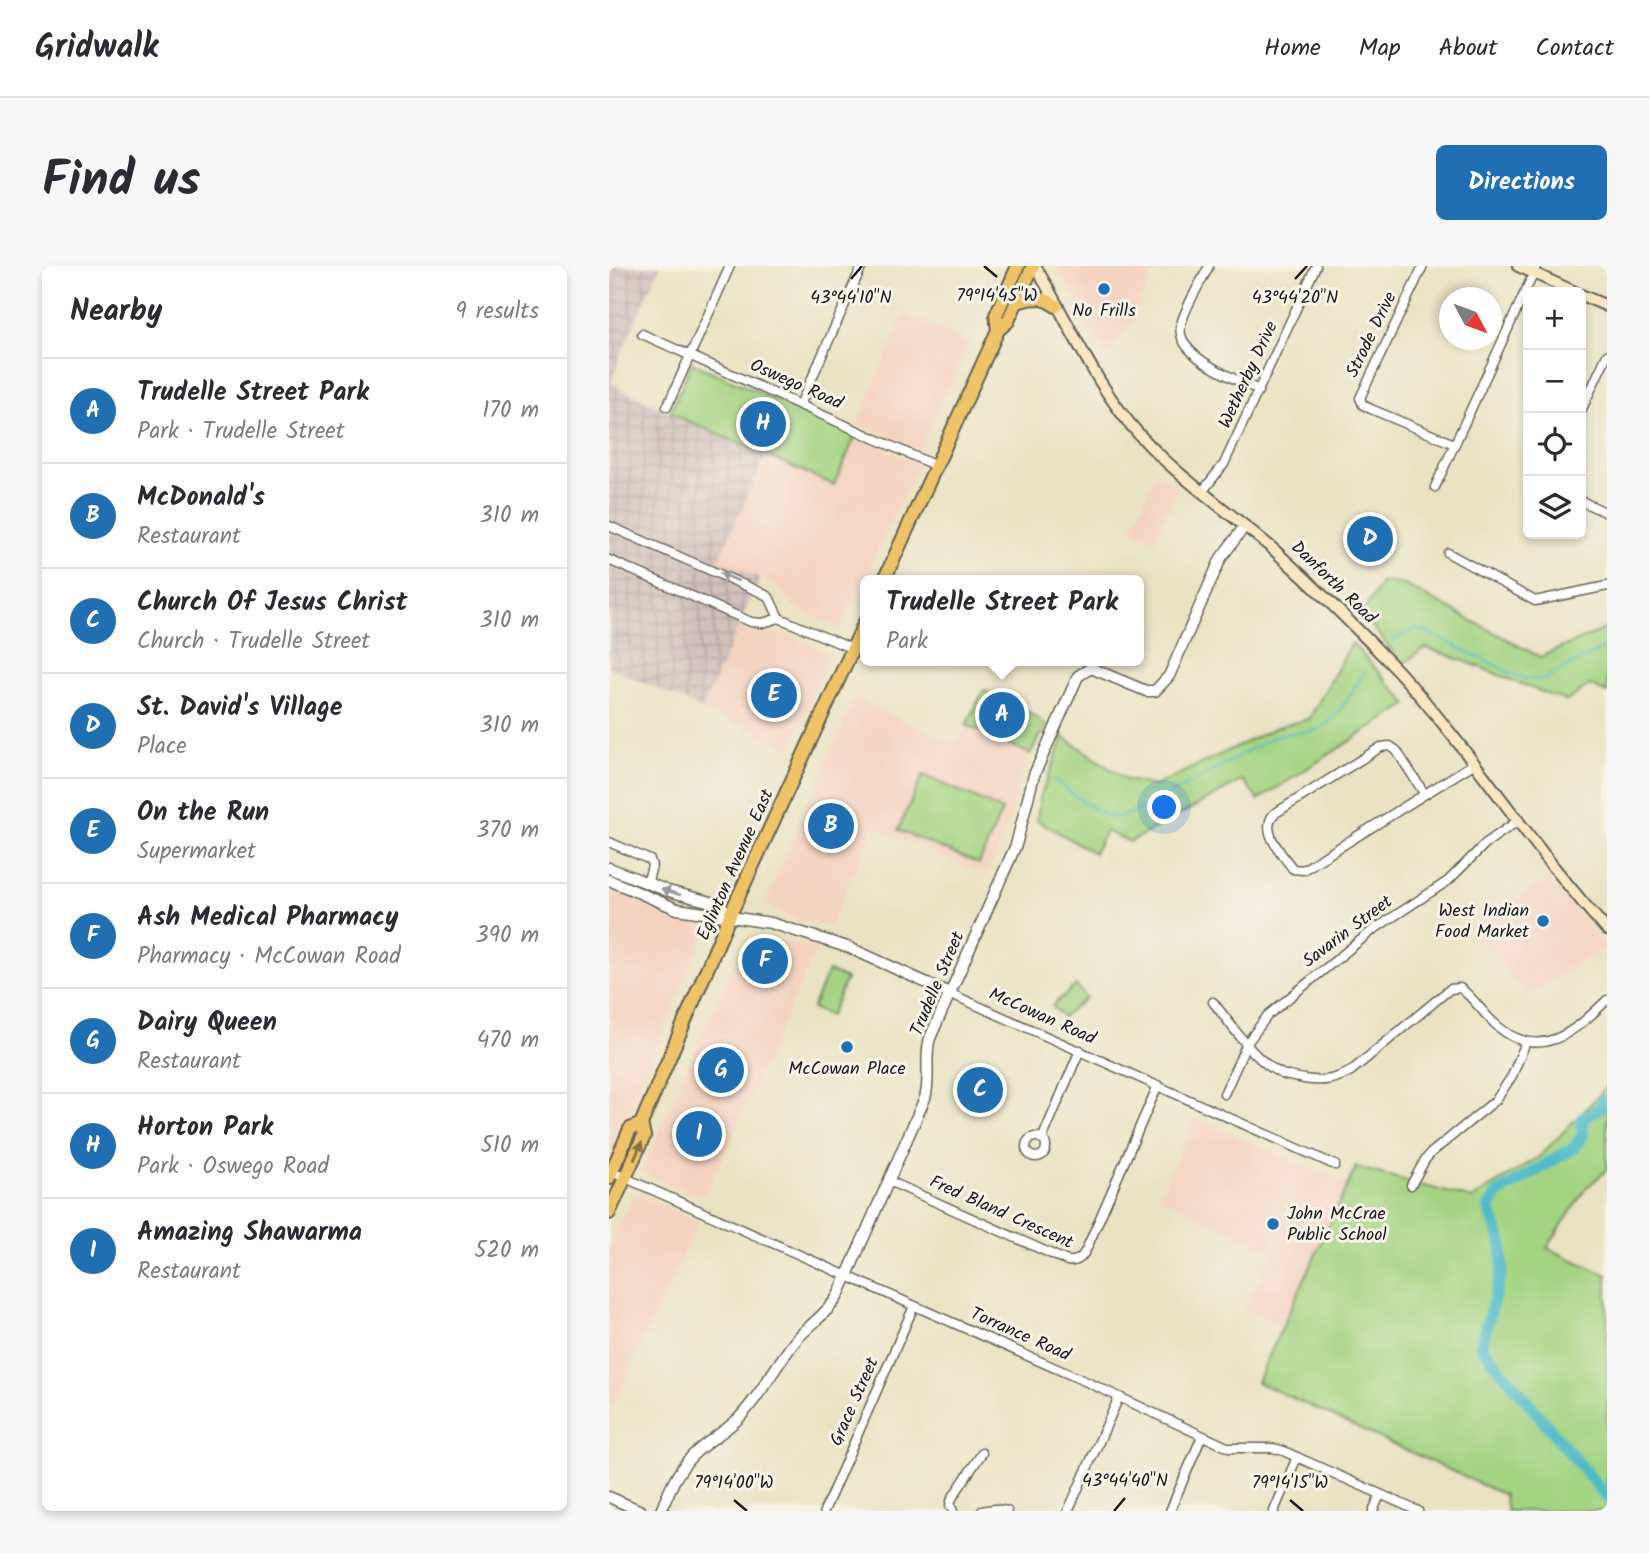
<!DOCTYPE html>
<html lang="en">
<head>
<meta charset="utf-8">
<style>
  body { margin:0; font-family:Kalam,sans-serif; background:#f7f7f7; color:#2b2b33 }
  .controls { position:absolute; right:21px; top:21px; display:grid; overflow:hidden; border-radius:10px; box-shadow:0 4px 10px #0003 }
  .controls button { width:63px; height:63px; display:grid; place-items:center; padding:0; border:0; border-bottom:2px solid #e1e1e2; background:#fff; color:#2b2b33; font:35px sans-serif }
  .compass { position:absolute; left:830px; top:21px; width:63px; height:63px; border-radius:50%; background:#fff; box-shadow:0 4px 10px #0003; rotate:131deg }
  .you { position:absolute; left:556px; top:542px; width:24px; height:24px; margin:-18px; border:5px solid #fff; border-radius:50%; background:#1a73e8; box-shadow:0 0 0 10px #1a73e833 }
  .badge { display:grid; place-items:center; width:46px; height:46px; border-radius:50%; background:#1f6fb2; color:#fff; font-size:23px; font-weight:700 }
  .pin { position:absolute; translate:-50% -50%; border:4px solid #fff; box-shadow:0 2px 7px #0006 }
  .popup { position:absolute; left:251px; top:309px; width:284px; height:91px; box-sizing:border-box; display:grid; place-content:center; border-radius:10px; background:#fff; filter:drop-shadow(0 2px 5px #0005); font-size:23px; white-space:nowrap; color:#7c7c81 }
  .popup b { font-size:26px; color:#2b2b33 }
  .popup::after { content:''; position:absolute; left:50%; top:100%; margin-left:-14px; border:14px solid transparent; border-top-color:#fff }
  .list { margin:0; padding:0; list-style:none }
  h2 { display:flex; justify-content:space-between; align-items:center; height:91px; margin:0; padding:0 28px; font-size:30px }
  h2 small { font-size:23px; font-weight:400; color:#7c7c81 }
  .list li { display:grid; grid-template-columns:46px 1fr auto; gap:21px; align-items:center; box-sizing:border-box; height:105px; padding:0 28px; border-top:2px solid #e1e1e2 }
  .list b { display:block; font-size:26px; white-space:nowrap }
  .list p { margin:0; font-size:23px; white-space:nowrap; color:#7c7c81 }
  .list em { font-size:23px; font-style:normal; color:#7c7c81 }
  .icon { flex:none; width:38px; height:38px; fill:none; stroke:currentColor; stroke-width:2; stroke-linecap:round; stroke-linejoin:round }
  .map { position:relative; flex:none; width:998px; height:1245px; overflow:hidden; border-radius:10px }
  header { display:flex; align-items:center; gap:42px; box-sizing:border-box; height:98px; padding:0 35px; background:#fff; border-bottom:2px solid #e1e1e2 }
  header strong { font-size:33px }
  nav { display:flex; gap:38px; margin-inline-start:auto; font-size:24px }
  .intro { display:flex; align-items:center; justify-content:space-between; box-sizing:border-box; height:168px; padding:0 42px }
  h1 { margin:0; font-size:49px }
  .button { padding:18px 32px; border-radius:10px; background:#1f6fb2; color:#fff; font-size:24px; font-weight:700 }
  main { display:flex; gap:42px; padding:0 42px }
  aside { flex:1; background:#fff; border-radius:10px; box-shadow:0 4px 10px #0003 }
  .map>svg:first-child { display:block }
  .built { fill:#f5d3c1 }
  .industrial { fill:url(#industrial-grid) }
  .park { fill:#a4d482; stroke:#60784f; stroke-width:2 }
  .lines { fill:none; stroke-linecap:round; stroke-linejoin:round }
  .stream { stroke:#4ebbc8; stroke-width:2 }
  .river { stroke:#4ebbc8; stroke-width:12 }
  .minor-casing { stroke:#646256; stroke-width:11 }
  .tertiary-casing { stroke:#646256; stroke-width:13 }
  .secondary-casing { stroke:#646256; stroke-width:14 }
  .primary-casing { stroke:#646256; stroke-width:16 }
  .minor { stroke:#fff; stroke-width:8 }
  .tertiary { stroke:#fff; stroke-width:10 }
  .secondary { stroke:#f9e7c3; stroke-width:10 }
  .primary { stroke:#efc469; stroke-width:12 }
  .oneway { fill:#999 }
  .oneway2 { fill:#867042 }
  .ticks { fill:none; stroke:#1c1c1c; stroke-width:2.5 }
  .poi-dot { fill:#1f6fb2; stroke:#f7f3e8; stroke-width:2.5 }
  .labels { text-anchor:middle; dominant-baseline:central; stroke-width:6; stroke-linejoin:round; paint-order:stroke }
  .poi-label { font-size:18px; fill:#1c1c1c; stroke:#f7f3e8 }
  .street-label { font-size:18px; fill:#1c1c1c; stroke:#f7f3e8 }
  .ticks-label { font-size:18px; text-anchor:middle; fill:#1c1c1c; stroke:#f7f3e8; stroke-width:6; stroke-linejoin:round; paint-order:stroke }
</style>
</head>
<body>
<header>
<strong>Gridwalk</strong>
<nav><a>Home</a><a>Map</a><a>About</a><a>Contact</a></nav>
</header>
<div class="intro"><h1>Find us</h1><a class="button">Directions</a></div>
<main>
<aside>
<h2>Nearby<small>9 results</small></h2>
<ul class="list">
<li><span class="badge">A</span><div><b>Trudelle Street Park</b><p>Park · Trudelle Street</p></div><em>170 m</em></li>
<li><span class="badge">B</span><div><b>McDonald's</b><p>Restaurant</p></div><em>310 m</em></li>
<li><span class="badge">C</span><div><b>Church Of Jesus Christ</b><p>Church · Trudelle Street</p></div><em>310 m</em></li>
<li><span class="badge">D</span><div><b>St. David's Village</b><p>Place</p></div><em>310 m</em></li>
<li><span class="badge">E</span><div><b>On the Run</b><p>Supermarket</p></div><em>370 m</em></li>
<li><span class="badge">F</span><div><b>Ash Medical Pharmacy</b><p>Pharmacy · McCowan Road</p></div><em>390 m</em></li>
<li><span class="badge">G</span><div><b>Dairy Queen</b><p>Restaurant</p></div><em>470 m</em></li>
<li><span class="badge">H</span><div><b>Horton Park</b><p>Park · Oswego Road</p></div><em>510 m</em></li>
<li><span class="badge">I</span><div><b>Amazing Shawarma</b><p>Restaurant</p></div><em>520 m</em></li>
</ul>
</aside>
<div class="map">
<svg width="998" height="1245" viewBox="0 0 998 1245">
  <defs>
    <pattern id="industrial-grid" width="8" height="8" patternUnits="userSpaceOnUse" patternTransform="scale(1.75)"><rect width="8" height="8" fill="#d1c0bc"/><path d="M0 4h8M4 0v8" fill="none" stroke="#b3a4a1"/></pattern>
  </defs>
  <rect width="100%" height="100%" fill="#f7f3e8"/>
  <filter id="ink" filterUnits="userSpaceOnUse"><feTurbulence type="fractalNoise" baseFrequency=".0143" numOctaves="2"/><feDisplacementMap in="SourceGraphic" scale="14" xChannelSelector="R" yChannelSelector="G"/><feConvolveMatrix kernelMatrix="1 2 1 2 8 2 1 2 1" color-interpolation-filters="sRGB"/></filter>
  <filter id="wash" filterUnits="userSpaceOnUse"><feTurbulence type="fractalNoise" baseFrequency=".00686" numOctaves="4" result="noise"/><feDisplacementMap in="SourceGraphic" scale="28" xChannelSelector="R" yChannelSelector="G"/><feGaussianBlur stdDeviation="1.57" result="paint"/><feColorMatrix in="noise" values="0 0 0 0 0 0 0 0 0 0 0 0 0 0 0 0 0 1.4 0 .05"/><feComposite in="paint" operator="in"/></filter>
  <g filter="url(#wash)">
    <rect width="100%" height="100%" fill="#eae3c3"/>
    <g class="built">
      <path d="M 448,0 L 547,0 L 522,56 L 496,90 Z"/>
      <path d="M 296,48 L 360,76 L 310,184 L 248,157 Z"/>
      <path d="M 247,169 L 309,199 L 231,363 L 184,341 L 169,320 L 108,294 L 157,189 L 225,219 Z"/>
      <path d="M 548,205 L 569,221 L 545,275 L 522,264 Z"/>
      <path d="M 130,359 L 147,368 L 174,367 L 221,389 L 182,483 L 93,443 Z"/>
      <path d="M 245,433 L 347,478 L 357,459 L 421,488 L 408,520 L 402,551 L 378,610 L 265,561 L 220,662 L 183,652 L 156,638 Z"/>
      <path d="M 940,613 L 996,682 L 918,729 L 860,662 Z"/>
      <path d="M 1,623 L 97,663 L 0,893 L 0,625 Z"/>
      <path d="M 139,670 L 208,682 L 98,925 L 91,932 L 33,906 L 88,779 Z"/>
      <path d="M 585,852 L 740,919 L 673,1060 L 635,1043 L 664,985 L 551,931 Z"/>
      <path d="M 25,927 L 89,956 L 0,1150 L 0,984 Z"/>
    </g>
    <path class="industrial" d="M 0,0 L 51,0 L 9,95 L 2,118 L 61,147 L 157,189 L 109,294 L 151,312 L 93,443 L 0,401 Z"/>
    <g class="park">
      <path d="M 83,97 L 247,169 L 225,219 L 61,147 Z"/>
      <path d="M 773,315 L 796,319 L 931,391 L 998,362 L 998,427 L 980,419 L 958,435 C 910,420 864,395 816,382 L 794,398 L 753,348 Z"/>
      <path d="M 743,377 L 799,438 L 649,534 L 634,514 L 521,576 L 497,565 L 485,587 L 428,554 L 431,531 L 455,471 L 518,514 L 546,520 L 668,461 L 700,453 Z"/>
      <path d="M 375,424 L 408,439 L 438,459 L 421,488 L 357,459 Z"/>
      <path d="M 314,509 L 393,544 L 370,598 L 289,564 Z"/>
      <path d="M 219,705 L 237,713 L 221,750 L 203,742 Z"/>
      <path d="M 467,719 L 477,732 L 454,751 L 443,740 Z"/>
      <path d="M 998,821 L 998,904 L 977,922 L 938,982 L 998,1009 L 998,1245 L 898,1245 L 895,1229 L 648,1116 L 747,901 L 863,933 L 931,890 Z"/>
    </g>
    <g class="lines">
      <g class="stream">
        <path d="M 783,375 L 804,363 L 816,365 L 906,409 L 921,414 L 935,413 L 998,380"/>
        <path d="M 445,513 C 458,524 488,548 504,551 C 524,554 639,484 664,471 C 677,466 689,468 703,465 C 727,461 745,422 757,403"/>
      </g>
      <path class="river" d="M 998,835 L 995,834 L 991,842 L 973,853 L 974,869 L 966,881 L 888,928 L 880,942 L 893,977 L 893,1004 L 872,1080 L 998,1231"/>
    </g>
  </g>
  <g filter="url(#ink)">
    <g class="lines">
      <g class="minor-casing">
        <g id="minor">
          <path d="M 600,0 C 592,16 575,43 572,59 C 565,90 628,114 650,124"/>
          <path d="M 814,0 L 751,132 L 754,139 L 762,143 L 845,178"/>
          <path d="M 33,68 L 327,200"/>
          <path d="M 191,139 L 253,0"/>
          <path d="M 58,141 L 121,0"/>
          <path d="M 972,145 L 998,89"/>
          <path d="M 826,221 L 928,0"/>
          <path d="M 593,226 L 615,198 L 707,0"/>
          <path d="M 972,235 L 998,247"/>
          <path d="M 0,260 L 151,326 L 160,331 L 170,352"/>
          <path d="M 839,287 L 926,335 L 998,320"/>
          <path d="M 0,294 L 142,356 L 154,357 L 170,352 L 244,383"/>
          <path d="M 815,527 L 787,484 L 781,480 L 772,481 L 665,548 C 650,565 673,588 684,603 L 694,604 L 866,497"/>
          <path d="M 0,576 L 41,594 L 43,600 L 38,618"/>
          <path d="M 340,727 L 726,899"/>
          <path d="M 604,736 C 623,759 645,795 673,808 C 680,811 687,811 695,813 C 713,816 726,814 742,805 L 841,723 L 851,722 C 864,731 873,746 885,757 C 929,798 964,767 998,734"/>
          <path d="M 615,828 L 638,777 L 659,749 L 764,664 L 839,615 L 877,577 L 910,554"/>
          <circle cx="427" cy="881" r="10"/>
          <path d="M 433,873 L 471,784"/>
          <path d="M 3,906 L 480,1117 L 620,1182 L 663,1182 L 672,1184 L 809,1245"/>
          <path d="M 280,915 L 458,995 C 468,996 472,993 477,984 L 549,819"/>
          <path d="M 802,919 L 816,894 L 822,887 L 887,834 L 903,810 L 917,776"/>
          <path d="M 215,1245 L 305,1040"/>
          <path d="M 344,1245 L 341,1239 L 343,1232 L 373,1187"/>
          <path d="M 373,1245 L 385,1243 L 398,1245"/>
          <path d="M 459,1245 L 510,1131"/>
          <path d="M 561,1245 L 593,1170"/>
          <path d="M 665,1245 L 688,1191"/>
          <path d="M 764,1245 L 771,1229"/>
        </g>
      </g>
      <g class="tertiary-casing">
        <g id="tertiary">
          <path d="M 0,602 L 59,625 L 110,638 L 121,649"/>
          <path d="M 0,614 L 68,643 L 162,657 L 241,682 L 340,727"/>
          <path d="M 0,1231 L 32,1245"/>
          <path d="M 52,1245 C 60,1225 68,1205 84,1189 C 98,1175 116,1166 130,1152 C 153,1128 167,1098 188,1073 C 201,1058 218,1048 229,1030 L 316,832 C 322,812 315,792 321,772 L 407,579 L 425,509 L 469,410 L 482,402 L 537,425 L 546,425 L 560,410 L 612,292 L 635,261"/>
        </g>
      </g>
      <g class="secondary-casing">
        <g id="secondary">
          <path d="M 426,0 C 458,53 482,110 521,158 C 562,207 616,242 664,283 C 707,322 749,363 789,405 C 864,487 923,582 998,664"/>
          <path d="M 909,0 L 966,26"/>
          <path d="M 972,29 L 998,40"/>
        </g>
      </g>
      <g class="primary-casing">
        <g id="primary">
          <path d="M 408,36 C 425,31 432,30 447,40"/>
          <path d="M 389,64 L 387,49 L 409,0"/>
          <path d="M 275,314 L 389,64 L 399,55 L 424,0"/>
          <path d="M 0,912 L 21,863 L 32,858 L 121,649 L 256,356"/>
          <path d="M 0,947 L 35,870 L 32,858"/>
        </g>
      </g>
      <use href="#minor" class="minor"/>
      <use href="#tertiary" class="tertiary"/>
      <use href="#secondary" class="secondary"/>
      <use href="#primary" class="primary"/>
    </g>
    <defs><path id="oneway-solid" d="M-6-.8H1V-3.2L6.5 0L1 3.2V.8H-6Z" transform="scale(1.75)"/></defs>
    <g class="oneway">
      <use href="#oneway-solid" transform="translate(120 311) rotate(-157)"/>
      <use href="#oneway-solid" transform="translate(62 626) rotate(-163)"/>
    </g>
    <use class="oneway2" href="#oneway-solid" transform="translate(29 885) rotate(-67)"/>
  </g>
  <path class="ticks" d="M 375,0 L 388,11M 242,13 L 253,0M 686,13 L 698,0M 125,1234 L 138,1245M 681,1234 L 694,1245M 505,1245 L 516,1232"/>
  <g class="poi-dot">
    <circle cx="495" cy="23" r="7"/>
    <circle cx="934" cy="655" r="7"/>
    <circle cx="238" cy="781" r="7"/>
    <circle cx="664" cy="958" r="7"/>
  </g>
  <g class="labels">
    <g class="poi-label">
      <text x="495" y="45">No Frills</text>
      <text x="920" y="645" text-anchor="end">West Indian<tspan x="920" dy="21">Food Market</tspan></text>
      <text x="238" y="803">McCowan Place</text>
      <text x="678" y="948" text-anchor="start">John McCrae<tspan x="678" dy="21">Public School</tspan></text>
    </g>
    <g class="street-label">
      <text transform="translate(763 69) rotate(-64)">Strode Drive</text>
      <text transform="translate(640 109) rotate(-65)">Wetherby Drive</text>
      <text transform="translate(187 119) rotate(24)">Oswego Road</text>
      <text transform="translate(724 317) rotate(44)">Danforth Road</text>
      <text transform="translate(127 599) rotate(-66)">Eglinton Avenue East</text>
      <text transform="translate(739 666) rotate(-37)">Savarin Street</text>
      <text transform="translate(329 718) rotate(-67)">Trudelle Street</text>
      <text transform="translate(433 751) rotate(24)">McCowan Road</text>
      <text transform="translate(392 947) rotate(24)">Fred Bland Crescent</text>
      <text transform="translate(411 1069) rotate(24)">Torrance Road</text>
      <text transform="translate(246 1136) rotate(-66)">Grace Street</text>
    </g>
  </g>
  <g class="ticks-label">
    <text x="388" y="35">79°14'45"W</text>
    <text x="242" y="37">43°44'10"N</text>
    <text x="686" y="37">43°44'20"N</text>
    <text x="516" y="1220">43°44'40"N</text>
    <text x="125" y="1222">79°14'00"W</text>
    <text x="681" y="1222">79°14'15"W</text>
  </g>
</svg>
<div class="controls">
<button>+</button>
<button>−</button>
<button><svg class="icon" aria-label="locate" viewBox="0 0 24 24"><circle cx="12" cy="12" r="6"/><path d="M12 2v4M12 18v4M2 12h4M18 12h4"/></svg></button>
<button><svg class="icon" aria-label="layers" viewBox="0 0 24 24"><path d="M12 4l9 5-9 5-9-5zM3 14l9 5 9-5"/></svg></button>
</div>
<svg class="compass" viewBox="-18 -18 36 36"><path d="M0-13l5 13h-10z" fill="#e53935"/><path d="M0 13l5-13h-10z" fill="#7c7c81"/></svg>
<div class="you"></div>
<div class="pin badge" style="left:393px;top:449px">A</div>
<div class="popup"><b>Trudelle Street Park</b>Park</div>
<div class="pin badge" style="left:222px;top:560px">B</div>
<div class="pin badge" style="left:371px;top:824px">C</div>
<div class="pin badge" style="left:761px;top:273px">D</div>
<div class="pin badge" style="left:165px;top:429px">E</div>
<div class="pin badge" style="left:156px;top:695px">F</div>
<div class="pin badge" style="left:112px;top:804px">G</div>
<div class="pin badge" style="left:154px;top:158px">H</div>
<div class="pin badge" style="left:90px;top:868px">I</div>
</div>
</main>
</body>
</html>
